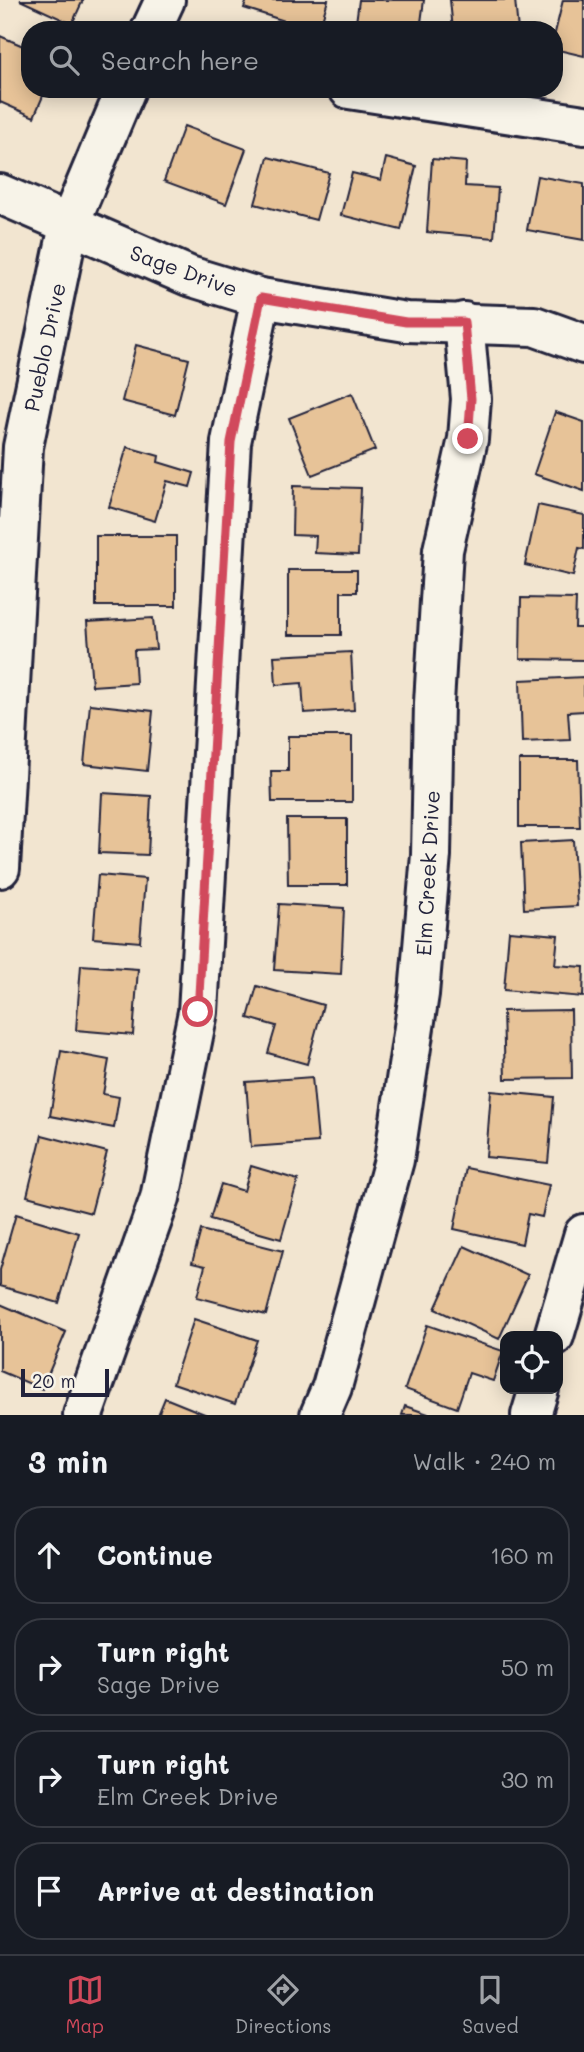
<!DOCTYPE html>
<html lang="en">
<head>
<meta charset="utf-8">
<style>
  body { margin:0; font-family:Mali,sans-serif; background:#20242c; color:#f1f3f6 }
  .controls { position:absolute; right:21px; bottom:21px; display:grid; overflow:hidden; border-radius:14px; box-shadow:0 4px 18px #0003 }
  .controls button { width:63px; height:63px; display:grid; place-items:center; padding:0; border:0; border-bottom:2px solid #363941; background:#171b24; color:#f1f3f6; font:35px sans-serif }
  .scale { position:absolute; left:21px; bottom:18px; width:88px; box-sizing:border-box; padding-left:7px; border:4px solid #22223b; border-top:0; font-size:19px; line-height:24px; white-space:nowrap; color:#22223b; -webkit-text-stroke:5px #f7f3e8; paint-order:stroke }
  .stop { position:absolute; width:21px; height:21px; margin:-16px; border:5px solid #d1495b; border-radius:50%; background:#fff }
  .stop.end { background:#d1495b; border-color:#fff; box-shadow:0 2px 7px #0008 }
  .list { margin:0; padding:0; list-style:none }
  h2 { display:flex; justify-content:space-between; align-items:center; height:91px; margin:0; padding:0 28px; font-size:30px }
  h2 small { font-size:23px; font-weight:400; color:#9ea1a6 }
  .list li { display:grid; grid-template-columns:46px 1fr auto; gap:21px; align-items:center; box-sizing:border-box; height:98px; margin:0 14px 14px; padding:0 14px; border:2px solid #363941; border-radius:28px }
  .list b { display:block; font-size:26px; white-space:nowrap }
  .list p { margin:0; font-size:23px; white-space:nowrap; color:#9ea1a6 }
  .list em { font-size:23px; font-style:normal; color:#9ea1a6 }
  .icon { flex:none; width:38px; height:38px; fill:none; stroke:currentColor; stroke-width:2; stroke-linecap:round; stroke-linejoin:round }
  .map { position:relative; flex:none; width:584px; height:1415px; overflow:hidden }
  .search { position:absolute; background:#171b24; box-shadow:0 4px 18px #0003; left:21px; right:21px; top:21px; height:77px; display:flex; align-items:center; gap:18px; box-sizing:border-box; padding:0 24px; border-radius:28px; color:#9ea1a6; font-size:26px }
  .sheet { height:539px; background:#171b24 }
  nav { display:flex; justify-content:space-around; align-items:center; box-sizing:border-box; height:98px; border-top:2px solid #363941; background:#171b24; font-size:19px; color:#9ea1a6 }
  nav a { display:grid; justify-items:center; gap:4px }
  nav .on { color:#d1495b }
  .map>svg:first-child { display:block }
  .building { fill:#e7c398; stroke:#22223b; stroke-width:2 }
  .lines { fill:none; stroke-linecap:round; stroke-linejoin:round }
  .minor-casing { stroke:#22223b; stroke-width:44 }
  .minor { stroke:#f7f3e8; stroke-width:38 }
  .route { stroke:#d1495b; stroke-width:9 }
  .labels { text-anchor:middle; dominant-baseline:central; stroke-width:5; stroke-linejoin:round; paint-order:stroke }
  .street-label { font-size:21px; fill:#22223b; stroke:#f7f3e8 }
</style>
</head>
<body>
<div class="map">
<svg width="584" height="1415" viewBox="0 0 584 1415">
  <rect width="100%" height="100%" fill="#f2e5d0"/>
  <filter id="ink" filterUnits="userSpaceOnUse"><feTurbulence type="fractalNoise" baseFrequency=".0143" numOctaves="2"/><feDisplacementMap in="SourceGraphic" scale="14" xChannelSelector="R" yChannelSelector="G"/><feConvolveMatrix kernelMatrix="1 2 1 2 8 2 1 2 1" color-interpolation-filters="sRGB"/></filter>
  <g filter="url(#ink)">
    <g class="building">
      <path d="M 20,0 L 83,0 L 72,24 Z"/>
      <path d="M 247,0 L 328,0 L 319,30 L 292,30 L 294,24 L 244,8 Z"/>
      <path d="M 359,0 L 424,0 L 420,30 L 355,30 Z"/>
      <path d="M 450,0 L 515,0 L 518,30 L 453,30 Z"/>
      <path d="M 563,0 L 584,0 L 584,56 L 554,49 L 554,37 Z"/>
      <path d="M 0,36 L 30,49 L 30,89 L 46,89 L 34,117 L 0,102 Z"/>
      <path d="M 184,126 L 246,149 L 226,204 L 164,181 Z"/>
      <path d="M 268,157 L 329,173 L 316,220 L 255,204 Z"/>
      <path d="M 386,158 L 416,166 L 401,230 L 341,215 L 352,173 L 381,180 Z"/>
      <path d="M 432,159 L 466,162 L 465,186 L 498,188 L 494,238 L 427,232 Z"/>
      <path d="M 537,176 L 584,184 L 584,240 L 527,230 Z"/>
      <path d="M 136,345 L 189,359 L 175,415 L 122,401 Z"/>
      <path d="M 352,393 L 375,450 L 312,475 L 289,418 Z"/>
      <path d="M 555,412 L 584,422 L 584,491 L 534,474 Z"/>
      <path d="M 127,447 L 159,456 L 158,462 L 194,473 L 190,487 L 167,481 L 155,521 L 109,507 Z"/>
      <path d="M 293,486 L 361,488 L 358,555 L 315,553 L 316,536 L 292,535 Z"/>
      <path d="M 538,505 L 584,515 L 584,549 L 579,548 L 573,576 L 525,565 Z"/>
      <rect x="96" y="536" width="80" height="70"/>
      <path d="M 288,570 L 357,570 L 357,592 L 341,592 L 341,635 L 288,635 Z"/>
      <path d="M 521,598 L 576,599 L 575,628 L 584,628 L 584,660 L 520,659 Z"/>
      <path d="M 153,618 L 156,649 L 134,650 L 136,683 L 92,686 L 87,622 Z"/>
      <path d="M 351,652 L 354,710 L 304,713 L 302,683 L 276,685 L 274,656 Z"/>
      <path d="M 584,677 L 584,711 L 568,712 L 570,740 L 522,742 L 520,680 Z"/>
      <path d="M 90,704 L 153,711 L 147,771 L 84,764 Z"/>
      <path d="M 288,736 L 352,736 L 352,802 L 272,802 L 271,771 L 288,771 Z"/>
      <path d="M 519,760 L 578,760 L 580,827 L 519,827 Z"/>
      <path d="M 102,793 L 151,796 L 148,855 L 99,853 Z"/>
      <path d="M 287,819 L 347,819 L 347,885 L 288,885 Z"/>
      <path d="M 573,840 L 577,906 L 524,909 L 521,843 Z"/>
      <path d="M 98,875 L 145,879 L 140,942 L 93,938 Z"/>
      <path d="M 279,904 L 344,908 L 341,974 L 274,970 Z"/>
      <path d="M 509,931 L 558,935 L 555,965 L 584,967 L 583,997 L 504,990 Z"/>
      <path d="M 81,965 L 138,969 L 133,1035 L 76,1030 Z"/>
      <path d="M 257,986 L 323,1005 L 307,1064 L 268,1053 L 276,1026 L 248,1018 Z"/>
      <path d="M 571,1010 L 572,1078 L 505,1079 L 503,1011 Z"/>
      <path d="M 61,1051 L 109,1060 L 103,1094 L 119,1097 L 114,1128 L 50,1116 Z"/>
      <path d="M 312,1077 L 318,1142 L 251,1147 L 246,1082 Z"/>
      <path d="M 491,1091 L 554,1097 L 548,1163 L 486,1157 Z"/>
      <path d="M 42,1135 L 107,1152 L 91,1213 L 27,1196 Z"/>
      <path d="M 251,1166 L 298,1180 L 281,1239 L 210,1219 L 221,1184 L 244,1191 Z"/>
      <path d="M 466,1168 L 549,1185 L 542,1217 L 528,1214 L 522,1244 L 454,1229 Z"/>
      <path d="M 16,1214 L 79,1233 L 59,1303 L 0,1286 L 0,1270 Z"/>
      <path d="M 201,1230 L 283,1251 L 266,1315 L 197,1297 L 205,1266 L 192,1263 Z"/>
      <path d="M 464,1246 L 528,1275 L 499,1339 L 435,1309 Z"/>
      <path d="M 0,1304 L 66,1332 L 42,1389 L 0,1371 Z"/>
      <path d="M 194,1319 L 257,1340 L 235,1404 L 173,1383 Z"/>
      <path d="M 427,1325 L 503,1351 L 493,1381 L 469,1373 L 457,1408 L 405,1389 Z"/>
      <path d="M 165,1398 L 207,1415 L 158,1415 Z"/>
      <path d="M 405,1406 L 431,1415 L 402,1415 Z"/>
    </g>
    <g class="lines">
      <g class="minor-casing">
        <g id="minor">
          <path d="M 151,30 L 165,0"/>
          <path d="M 349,89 L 584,125"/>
          <path d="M 0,194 L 189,276 L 261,298 L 406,322 L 534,326 L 584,344"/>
          <path d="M 0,868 L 23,447 L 69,225 L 126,89"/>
          <path d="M 554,1336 L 584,1234"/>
          <path d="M 83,1415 L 160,1198 L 198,1012 L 231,442 L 261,298"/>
          <path d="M 320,1415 L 332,1387 L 394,1160 L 419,994 L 431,855 L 434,703 L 443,550 L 468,439 L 471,399 L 464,322"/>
          <path d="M 531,1415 L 539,1389"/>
        </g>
      </g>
      <use href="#minor" class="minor"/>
    </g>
  </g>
  <g class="lines" filter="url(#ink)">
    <path class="route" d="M 198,1012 L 231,442 L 261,298 L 406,322 L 464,322 L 471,399 L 468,439"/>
  </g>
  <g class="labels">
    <g class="street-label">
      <text transform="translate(184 270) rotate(20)">Sage Drive</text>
      <text transform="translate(44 347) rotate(-78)">Pueblo Drive</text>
      <text transform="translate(427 873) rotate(-87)">Elm Creek Drive</text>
    </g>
  </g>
</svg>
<div class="controls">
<button><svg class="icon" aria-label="locate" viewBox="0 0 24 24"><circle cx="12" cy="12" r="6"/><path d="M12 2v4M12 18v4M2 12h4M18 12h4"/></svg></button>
</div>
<div class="scale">20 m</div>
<div class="stop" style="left:198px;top:1012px"></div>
<div class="stop end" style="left:468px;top:439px"></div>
<div class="search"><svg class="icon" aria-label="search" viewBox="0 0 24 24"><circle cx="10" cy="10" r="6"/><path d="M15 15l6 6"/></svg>Search here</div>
</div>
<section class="sheet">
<h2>3 min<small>Walk · 240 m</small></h2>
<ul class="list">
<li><svg class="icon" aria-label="ahead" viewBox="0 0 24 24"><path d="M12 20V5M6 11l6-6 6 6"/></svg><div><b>Continue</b></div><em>160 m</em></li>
<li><svg class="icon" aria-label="right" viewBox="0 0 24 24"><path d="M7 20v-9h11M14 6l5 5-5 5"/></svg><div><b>Turn right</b><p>Sage Drive</p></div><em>50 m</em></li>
<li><svg class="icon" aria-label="right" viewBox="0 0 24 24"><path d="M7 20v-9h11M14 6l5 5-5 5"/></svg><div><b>Turn right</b><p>Elm Creek Drive</p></div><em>30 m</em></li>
<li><svg class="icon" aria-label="arrive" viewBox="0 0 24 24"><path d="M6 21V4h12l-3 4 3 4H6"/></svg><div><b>Arrive at destination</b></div></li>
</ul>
</section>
<nav>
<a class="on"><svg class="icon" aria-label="map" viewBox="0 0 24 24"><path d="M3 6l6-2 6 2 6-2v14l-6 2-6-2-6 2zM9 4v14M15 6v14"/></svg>Map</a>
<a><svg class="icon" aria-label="directions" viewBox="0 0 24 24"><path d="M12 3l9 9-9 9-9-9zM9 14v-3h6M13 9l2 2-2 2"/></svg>Directions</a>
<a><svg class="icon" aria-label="saved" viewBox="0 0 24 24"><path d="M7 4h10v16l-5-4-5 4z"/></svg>Saved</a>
</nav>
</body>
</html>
